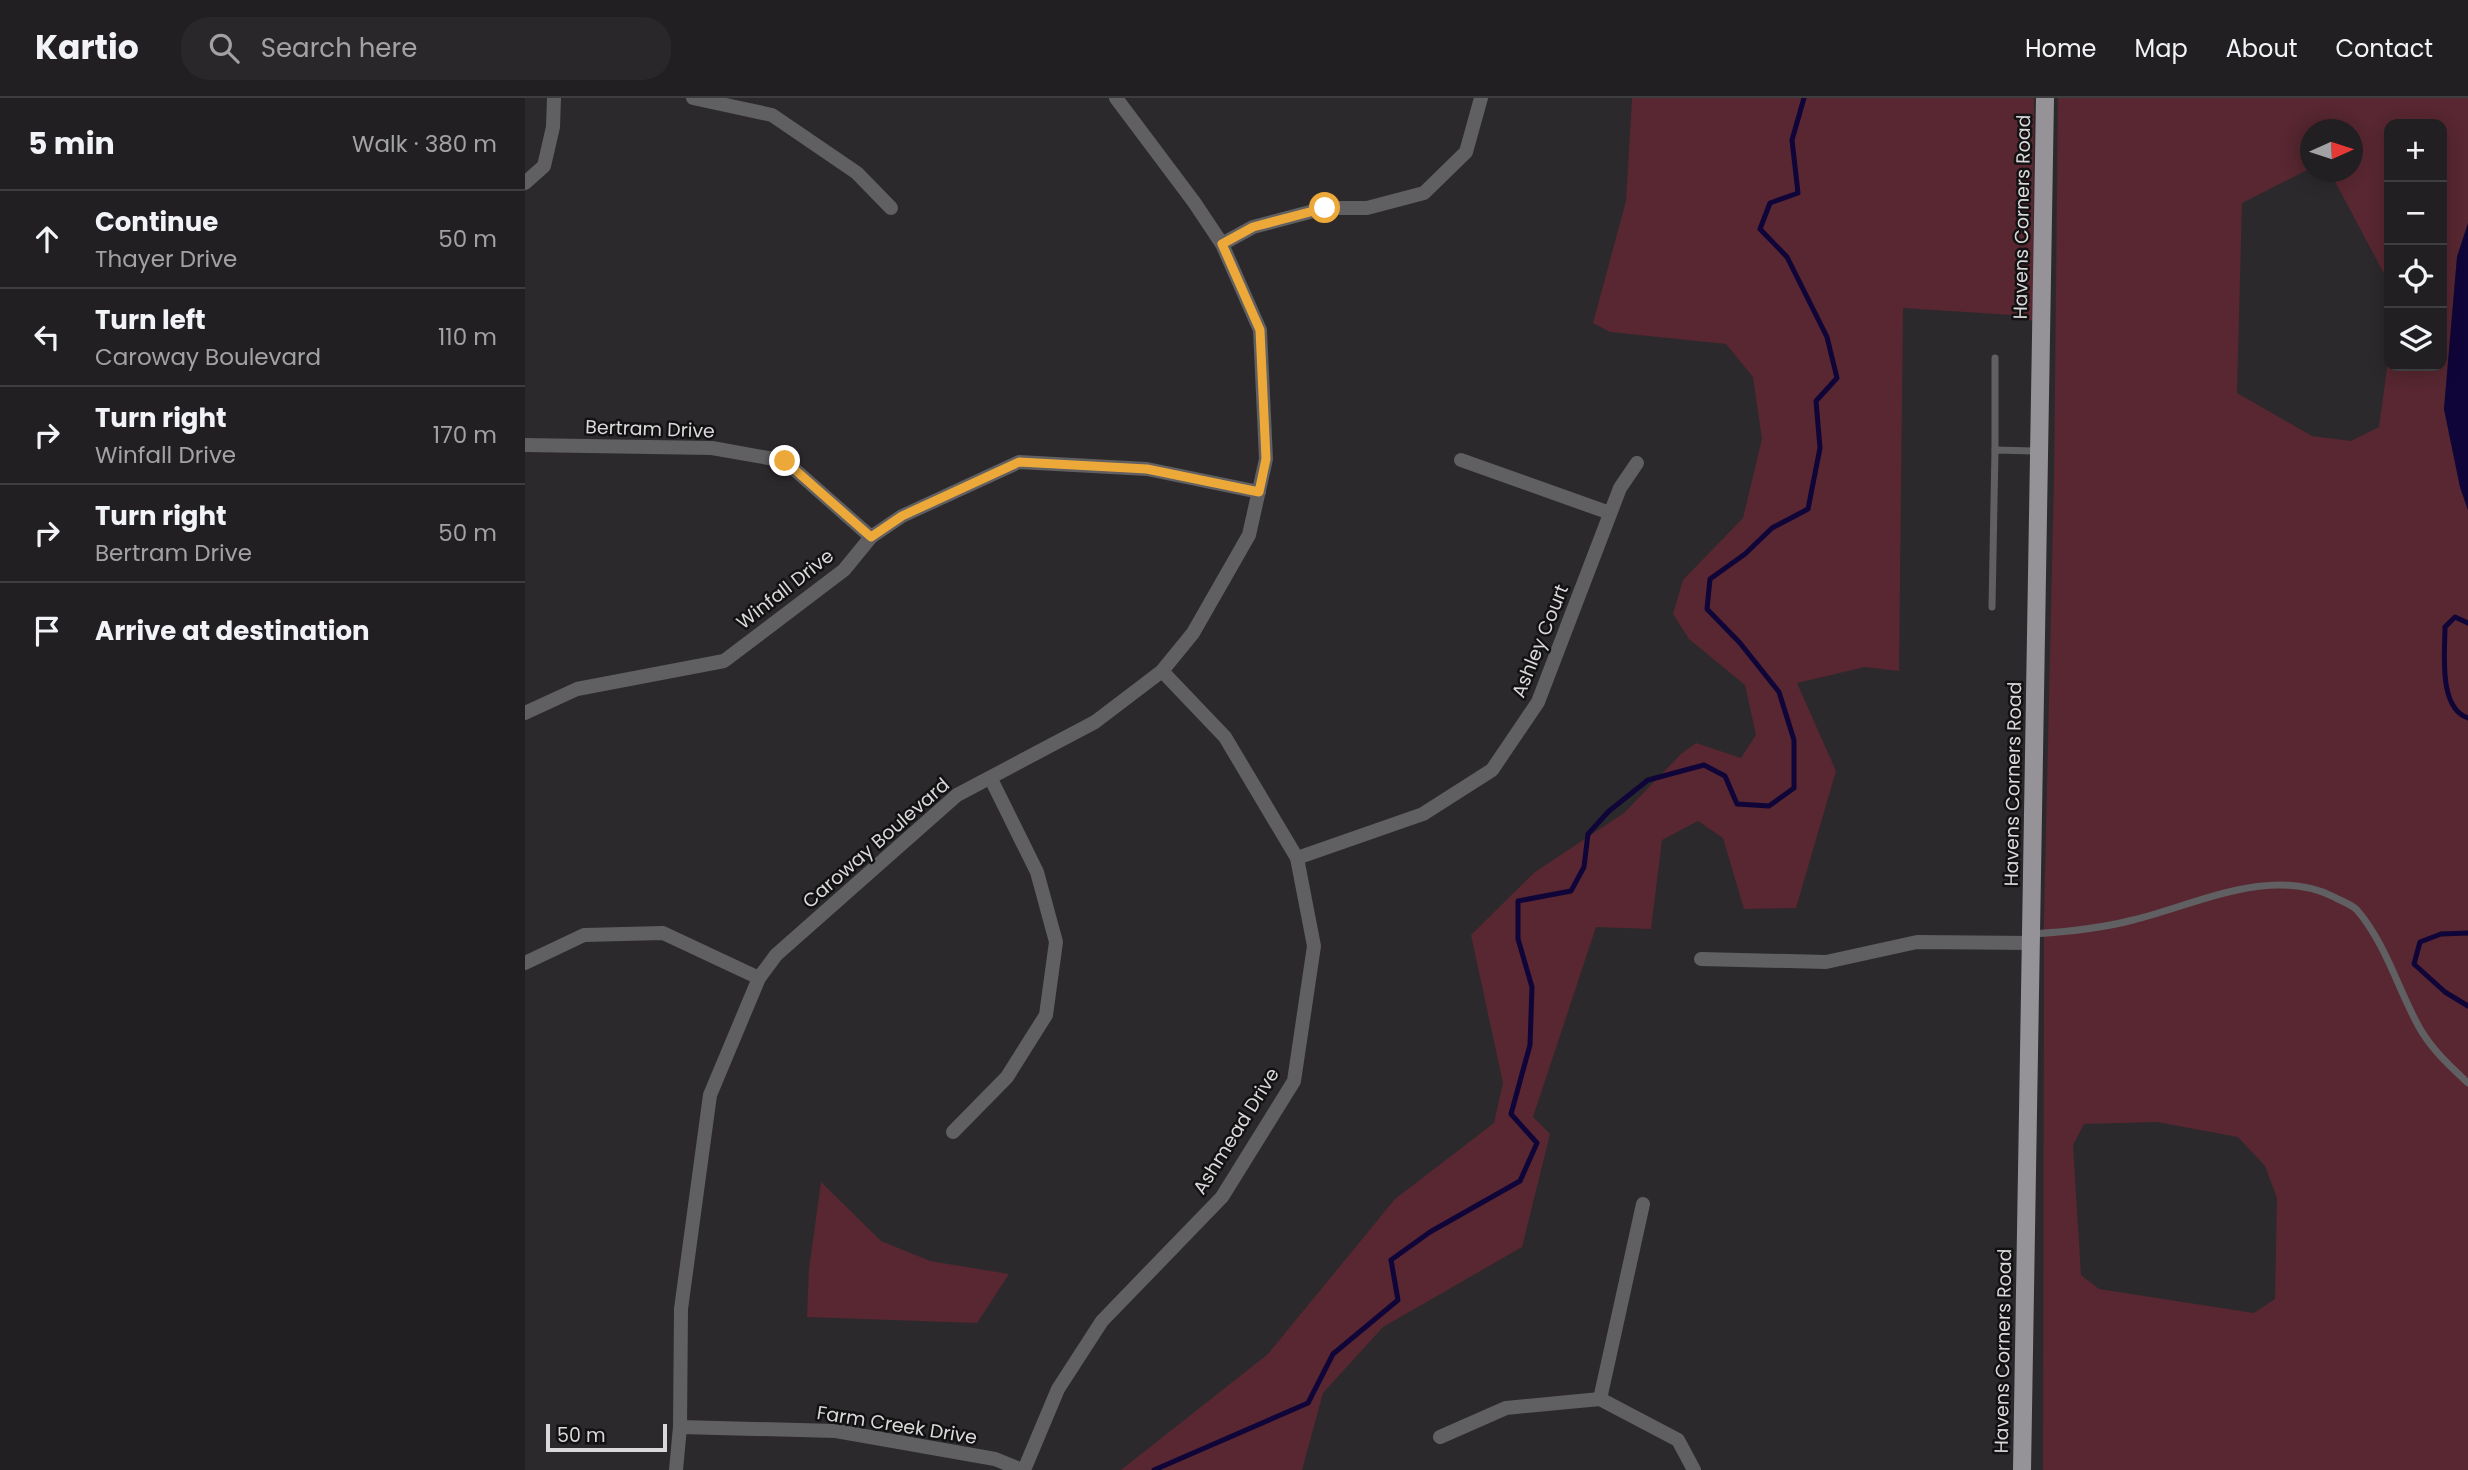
<!DOCTYPE html>
<html lang="en">
<head>
<meta charset="utf-8">
<style>
  body { margin:0; font-family:Poppins,sans-serif; background:#29272a; color:#f1f3f6 }
  .controls { position:absolute; right:21px; top:21px; display:grid; overflow:hidden; border-radius:14px; box-shadow:0 4px 18px #0003 }
  .controls button { width:63px; height:63px; display:grid; place-items:center; padding:0; border:0; border-bottom:2px solid #3e3d3f; background:#211f21; color:#f1f3f6; font:35px sans-serif }
  .compass { position:absolute; left:1775px; top:21px; width:63px; height:63px; border-radius:50%; background:#211f21; box-shadow:0 4px 18px #0003; rotate:87deg }
  .scale { position:absolute; left:21px; bottom:18px; width:121px; box-sizing:border-box; padding-left:7px; border:4px solid #dad8da; border-top:0; font-size:19px; line-height:24px; white-space:nowrap; color:#dad8da; -webkit-text-stroke:5px #131213; paint-order:stroke }
  .stop { position:absolute; width:21px; height:21px; margin:-16px; border:5px solid #eca93a; border-radius:50%; background:#fff }
  .stop.end { background:#eca93a; border-color:#fff; box-shadow:0 2px 7px #0008 }
  .list { margin:0; padding:0; list-style:none }
  h2 { display:flex; justify-content:space-between; align-items:center; height:91px; margin:0; padding:0 28px; font-size:30px }
  h2 small { font-size:23px; font-weight:400; color:#a2a2a5 }
  .list li { display:grid; grid-template-columns:46px 1fr auto; gap:21px; align-items:center; box-sizing:border-box; height:98px; padding:0 28px; border-top:2px solid #3e3d3f }
  .list b { display:block; font-size:26px; white-space:nowrap }
  .list p { margin:0; font-size:23px; white-space:nowrap; color:#a2a2a5 }
  .list em { font-size:23px; font-style:normal; color:#a2a2a5 }
  .icon { flex:none; width:38px; height:38px; fill:none; stroke:currentColor; stroke-width:2; stroke-linecap:round; stroke-linejoin:round }
  .map { position:relative; flex:none; width:1943px; height:1372px; overflow:hidden }
  header { display:flex; align-items:center; gap:42px; box-sizing:border-box; height:98px; padding:0 35px; background:#211f21; border-bottom:2px solid #3e3d3f }
  header strong { font-size:33px }
  nav { display:flex; gap:38px; margin-inline-start:auto; font-size:24px }
  .search { width:490px; height:63px; background:#29272a; display:flex; align-items:center; gap:18px; box-sizing:border-box; padding:0 24px; border-radius:28px; color:#a2a2a5; font-size:26px }
  main { display:flex }
  aside { flex:1; background:#211f21 }
  .map>svg:first-child { display:block }
  .green { fill:#582731; fill-rule:evenodd }
  .water { fill:#0f0538 }
  .lines { fill:none; stroke-linecap:round; stroke-linejoin:round }
  .stream { stroke:#0f0538; stroke-width:5 }
  .lane { stroke:#605f61; stroke-width:7 }
  .street { stroke:#605f61; stroke-width:14 }
  .primary { stroke:#959397; stroke-width:18 }
  .route { stroke:#eca93a; stroke-width:9 }
  .labels { text-anchor:middle; dominant-baseline:central; stroke-width:5; stroke-linejoin:round; paint-order:stroke }
  .street-label { font-size:19px; fill:#dad8da; stroke:#131213 }
</style>
</head>
<body>
<header>
<strong>Kartio</strong>
<div class="search"><svg class="icon" aria-label="search" viewBox="0 0 24 24"><circle cx="10" cy="10" r="6"/><path d="M15 15l6 6"/></svg>Search here</div>
<nav><a>Home</a><a>Map</a><a>About</a><a>Contact</a></nav>
</header>
<main>
<aside>
<h2>5 min<small>Walk · 380 m</small></h2>
<ul class="list">
<li><svg class="icon" aria-label="ahead" viewBox="0 0 24 24"><path d="M12 20V5M6 11l6-6 6 6"/></svg><div><b>Continue</b><p>Thayer Drive</p></div><em>50 m</em></li>
<li><svg class="icon" aria-label="left" viewBox="0 0 24 24"><path d="M17 20v-9H6M10 6l-5 5 5 5"/></svg><div><b>Turn left</b><p>Caroway Boulevard</p></div><em>110 m</em></li>
<li><svg class="icon" aria-label="right" viewBox="0 0 24 24"><path d="M7 20v-9h11M14 6l5 5-5 5"/></svg><div><b>Turn right</b><p>Winfall Drive</p></div><em>170 m</em></li>
<li><svg class="icon" aria-label="right" viewBox="0 0 24 24"><path d="M7 20v-9h11M14 6l5 5-5 5"/></svg><div><b>Turn right</b><p>Bertram Drive</p></div><em>50 m</em></li>
<li><svg class="icon" aria-label="arrive" viewBox="0 0 24 24"><path d="M6 21V4h12l-3 4 3 4H6"/></svg><div><b>Arrive at destination</b></div></li>
</ul>
</aside>
<div class="map">
<svg width="1943" height="1372" viewBox="0 0 1943 1372">
  <rect width="100%" height="100%" fill="#2c292c"/>
  <g class="green">
    <path d="M 1107,0 L 1509,0 L 1508,223 L 1487,217 L 1378,210 L 1374,573 L 1340,569 L 1272,585 L 1311,673 L 1271,810 L 1219,811 L 1198,740 L 1173,723 L 1137,742 L 1126,831 L 1071,829 L 1008,1019 L 1025,1036 L 997,1149 L 858,1229 L 798,1295 L 777,1372 L 596,1372 L 743,1256 L 870,1101 L 969,1025 L 978,985 L 946,837 L 1010,774 L 1099,715 L 1156,656 L 1171,645 L 1216,660 L 1231,637 L 1220,587 L 1164,541 L 1148,516 L 1158,482 L 1218,420 L 1237,341 L 1228,279 L 1201,246 L 1085,234 L 1068,225 L 1101,103 Z"/>
    <path d="M 1533,0 L 1943,0 L 1943,125 L 1932,159 L 1919,311 L 1935,389 L 1943,412 L 1943,1372 L 1518,1372 L 1519,821 L 1529,380 ZM 1864,26 L 1917,26 L 1917,268 L 1864,268 L 1864,256 L 1854,329 L 1826,343 L 1787,338 L 1712,295 L 1717,105 L 1786,70 L 1786,32 L 1828,32 L 1828,74 L 1805,74 L 1864,185 ZM 1632,1024 L 1713,1039 L 1740,1068 L 1752,1100 L 1750,1201 L 1729,1215 L 1574,1191 L 1556,1177 L 1548,1047 L 1559,1026 Z"/>
    <path d="M 296,1084 L 356,1143 L 405,1163 L 484,1176 L 452,1225 L 282,1219 L 284,1171 Z"/>
  </g>
  <path class="water" d="M 1943,125 L 1943,412 L 1935,389 L 1919,311 L 1932,159 Z"/>
  <g class="lines">
    <g class="stream">
      <path d="M 1943,525 L 1930,519 L 1920,529 C 1920,554 1913,610 1943,620"/>
      <path d="M 1943,835 L 1916,836 L 1895,844 L 1889,866 L 1920,894 L 1943,908"/>
      <path d="M 629,1372 L 783,1305 L 808,1256 L 873,1202 L 866,1162 L 905,1134 L 995,1083 L 1012,1045 L 986,1016 L 1005,947 L 1007,889 L 993,841 L 993,803 L 1046,793 L 1059,769 L 1063,736 L 1084,713 L 1123,682 L 1179,667 L 1200,678 L 1212,706 L 1244,708 L 1269,690 L 1269,642 L 1254,594 L 1215,545 L 1182,511 L 1185,481 L 1220,456 L 1247,430 L 1283,411 L 1295,350 L 1291,303 L 1312,280 L 1302,239 L 1262,159 L 1235,131 L 1245,105 L 1273,95 L 1267,42 L 1279,0"/>
    </g>
    <g class="lane">
      <path d="M 1470,352 L 1470,260"/>
      <path d="M 1467,509 L 1470,352 L 1514,353"/>
      <path d="M 1507,836 C 1541,834 1574,831 1608,822 C 1670,807 1746,767 1809,799 C 1816,803 1826,806 1832,812 C 1861,846 1873,891 1894,929 C 1907,952 1925,968 1943,985"/>
    </g>
    <g class="street">
      <path d="M 168,0 L 247,17 L 332,75 L 366,110"/>
      <path d="M 0,85 L 19,68 L 28,29 L 29,0"/>
      <path d="M 697,146 L 728,129 L 800,110 L 842,110 L 899,95 L 941,54 L 956,0"/>
      <path d="M 0,347 L 187,350 L 260,363 L 346,439"/>
      <path d="M 936,362 L 1085,415"/>
      <path d="M 0,615 L 52,591 L 199,563 L 319,472 L 346,439 L 377,418 L 494,364 L 622,371 L 734,394"/>
      <path d="M 772,760 L 898,716 L 967,672 L 1013,604 L 1095,390 L 1112,365"/>
      <path d="M 1176,861 L 1301,864 L 1392,844 L 1507,845"/>
      <path d="M 0,865 L 59,837 L 138,835 L 234,880"/>
      <path d="M 428,1034 L 482,979 L 521,917 L 531,844 L 512,774 L 466,681"/>
      <path d="M 1075,1301 L 1118,1106"/>
      <path d="M 155,1329 L 311,1333 L 470,1361 L 497,1372"/>
      <path d="M 915,1339 L 981,1310 L 1075,1301 L 1153,1342 L 1169,1372"/>
      <path d="M 151,1372 L 155,1329 L 156,1211 L 185,997 L 234,880 L 251,857 L 432,697 L 570,624 L 637,573 L 668,535 L 724,437 L 741,361 L 735,232 L 697,146 L 669,104 L 591,0"/>
      <path d="M 499,1372 L 533,1291 L 577,1223 L 697,1099 L 769,983 L 789,848 L 772,760 L 700,639 L 637,573"/>
    </g>
    <path class="primary" d="M 1497,1372 L 1520,0"/>
  </g>
  <g class="lines">
    <path class="route" d="M 260,363 L 346,439 L 377,418 L 494,364 L 622,371 L 734,394 L 741,361 L 735,232 L 697,146 L 728,129 L 800,110"/>
  </g>
  <g class="labels">
    <g class="street-label">
      <text transform="translate(1497 119) rotate(-89)">Havens Corners Road</text>
      <text transform="translate(125 331) rotate(2)">Bertram Drive</text>
      <text transform="translate(260 491) rotate(-38)">Winfall Drive</text>
      <text transform="translate(1015 543) rotate(-68)">Ashley Court</text>
      <text transform="translate(1488 686) rotate(-89)">Havens Corners Road</text>
      <text transform="translate(351 745) rotate(-41)">Caroway Boulevard</text>
      <text transform="translate(711 1033) rotate(-58)">Ashmead Drive</text>
      <text transform="translate(1478 1253) rotate(-89)">Havens Corners Road</text>
      <text transform="translate(372 1327) rotate(9)">Farm Creek Drive</text>
    </g>
  </g>
</svg>
<div class="controls">
<button>+</button>
<button>−</button>
<button><svg class="icon" aria-label="locate" viewBox="0 0 24 24"><circle cx="12" cy="12" r="6"/><path d="M12 2v4M12 18v4M2 12h4M18 12h4"/></svg></button>
<button><svg class="icon" aria-label="layers" viewBox="0 0 24 24"><path d="M12 4l9 5-9 5-9-5zM3 14l9 5 9-5"/></svg></button>
</div>
<svg class="compass" viewBox="-18 -18 36 36"><path d="M0-13l5 13h-10z" fill="#e53935"/><path d="M0 13l5-13h-10z" fill="#a2a2a5"/></svg>
<div class="scale">50 m</div>
<div class="stop" style="left:800px;top:110px"></div>
<div class="stop end" style="left:260px;top:363px"></div>
</div>
</main>
</body>
</html>
